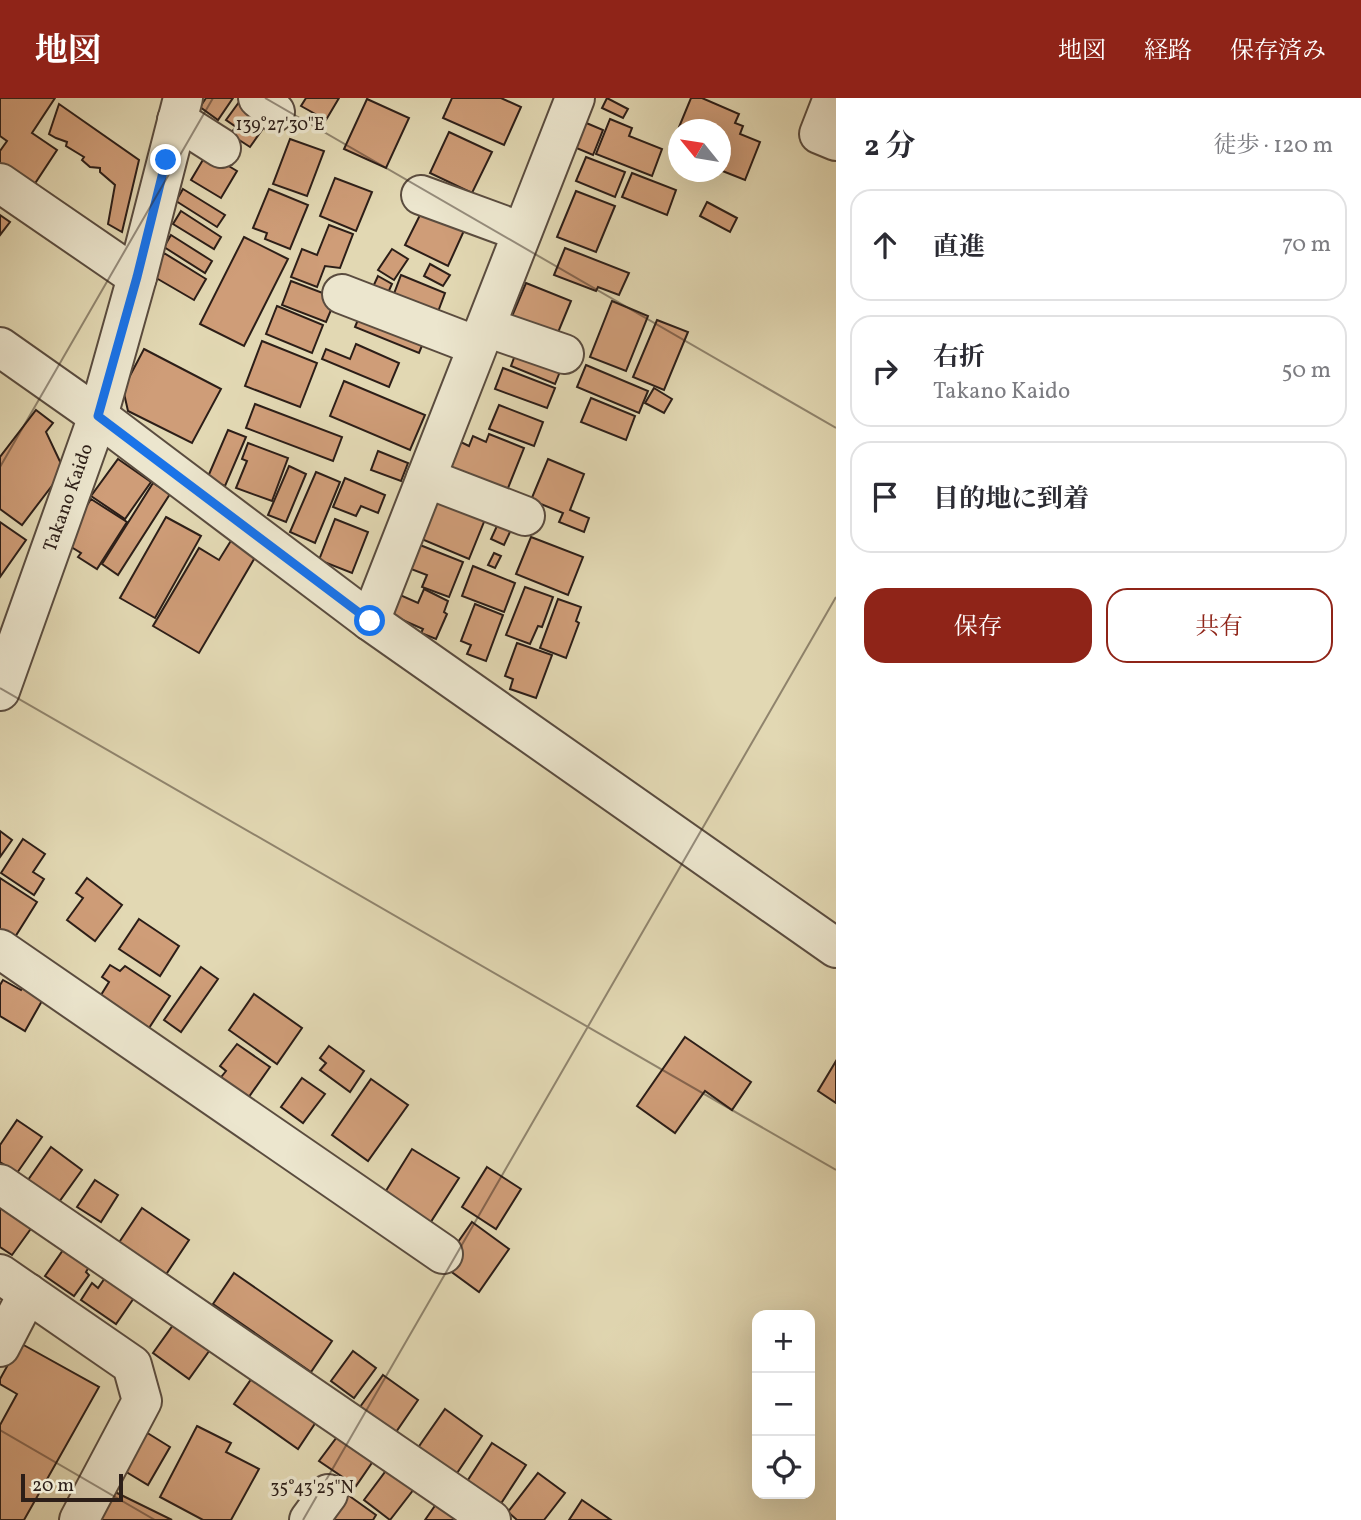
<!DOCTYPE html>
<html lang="ja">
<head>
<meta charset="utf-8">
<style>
  body { margin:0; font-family:Vollkorn,"Noto Serif JP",serif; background:#f2f2f3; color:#2b2b33 }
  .controls { position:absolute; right:21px; bottom:21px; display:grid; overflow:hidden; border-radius:14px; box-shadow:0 7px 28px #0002 }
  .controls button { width:63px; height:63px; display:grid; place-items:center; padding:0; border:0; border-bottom:2px solid #e1e1e2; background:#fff; color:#2b2b33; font:35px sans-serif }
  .compass { position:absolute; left:668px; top:21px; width:63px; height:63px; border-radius:50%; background:#fff; box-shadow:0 7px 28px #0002; rotate:300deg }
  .scale { position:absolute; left:21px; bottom:18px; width:102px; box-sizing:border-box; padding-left:7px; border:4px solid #2c1e18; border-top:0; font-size:19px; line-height:24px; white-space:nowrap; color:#2c1e18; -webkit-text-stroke:5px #ece6ce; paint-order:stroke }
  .stop { position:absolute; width:21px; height:21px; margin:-16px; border:5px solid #1a73e8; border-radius:50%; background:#fff }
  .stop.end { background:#1a73e8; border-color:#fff; box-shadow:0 2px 7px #0008 }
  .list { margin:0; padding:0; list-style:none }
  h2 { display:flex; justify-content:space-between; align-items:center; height:91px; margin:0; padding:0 28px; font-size:30px }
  h2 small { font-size:23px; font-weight:400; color:#7c7c81 }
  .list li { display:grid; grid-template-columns:46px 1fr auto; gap:21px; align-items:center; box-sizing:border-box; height:112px; margin:0 14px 14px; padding:0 14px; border:2px solid #e1e1e2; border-radius:21px }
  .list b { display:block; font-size:26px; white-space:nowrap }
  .list p { margin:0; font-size:23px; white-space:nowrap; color:#7c7c81 }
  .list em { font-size:23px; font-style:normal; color:#7c7c81 }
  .actions { display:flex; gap:14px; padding:21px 28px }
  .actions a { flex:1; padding:16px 0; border:2px solid #8f2418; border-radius:21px; text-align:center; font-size:24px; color:#8f2418 }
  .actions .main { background:#8f2418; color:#fff }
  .icon { flex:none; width:38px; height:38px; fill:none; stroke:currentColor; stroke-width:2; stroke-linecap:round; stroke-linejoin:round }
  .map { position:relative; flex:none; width:836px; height:1422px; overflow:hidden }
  header { display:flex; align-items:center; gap:42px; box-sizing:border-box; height:98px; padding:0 35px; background:#8f2418; color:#fff }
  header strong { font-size:33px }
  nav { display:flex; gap:38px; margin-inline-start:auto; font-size:24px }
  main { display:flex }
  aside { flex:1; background:#fff }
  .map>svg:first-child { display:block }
  .building { fill:#cf9d78; stroke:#2c1e18; stroke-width:2 }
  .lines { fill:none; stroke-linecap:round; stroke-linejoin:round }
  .minor-casing { stroke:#5a4c3f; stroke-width:42 }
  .minor { stroke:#ece6ce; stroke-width:38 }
  .route { stroke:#1a73e8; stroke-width:9 }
  .ticks { fill:none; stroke:#2c1e18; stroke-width:2; stroke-opacity:0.45 }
  .labels { text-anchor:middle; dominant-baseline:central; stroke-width:7; stroke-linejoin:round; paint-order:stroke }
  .street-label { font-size:19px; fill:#2c1e18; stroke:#ece6ce }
  .ticks-label { font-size:18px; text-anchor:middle; fill:#2c1e18; stroke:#ece6ce; stroke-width:7; stroke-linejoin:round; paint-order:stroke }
</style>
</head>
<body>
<header>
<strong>地図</strong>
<nav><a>地図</a><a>経路</a><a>保存済み</a></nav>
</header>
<main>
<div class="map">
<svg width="836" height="1422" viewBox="0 0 836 1422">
  <rect width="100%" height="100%" fill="#e2d8b3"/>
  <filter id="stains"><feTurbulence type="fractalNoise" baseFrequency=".00286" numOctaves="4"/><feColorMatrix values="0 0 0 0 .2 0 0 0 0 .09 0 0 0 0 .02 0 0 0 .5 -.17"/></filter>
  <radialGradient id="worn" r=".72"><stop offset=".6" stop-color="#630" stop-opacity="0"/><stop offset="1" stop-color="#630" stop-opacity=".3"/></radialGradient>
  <g class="building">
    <path d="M 0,0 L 55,0 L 32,35 L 57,52 L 30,93 L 0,72 L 0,53 L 7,43 L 0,38 Z"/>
    <path d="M 206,0 L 233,0 L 218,22 L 200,9 Z"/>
    <path d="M 242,0 L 274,15 L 250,49 L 230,36 L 236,29 L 226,22 Z"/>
    <path d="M 306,0 L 339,0 L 326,22 L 301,8 Z"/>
    <path d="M 452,0 L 501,0 L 521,9 L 504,47 L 443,20 Z"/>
    <path d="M 607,0 L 628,11 L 623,20 L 602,10 Z"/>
    <path d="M 691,0 L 702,0 L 739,16 L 735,25 L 743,28 L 740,36 L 760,44 L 745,82 L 720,72 L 720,32 L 685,32 L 679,29 Z"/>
    <path d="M 367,1 L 409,20 L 386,70 L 344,51 Z"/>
    <path d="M 59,6 L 139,62 L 122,134 L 108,126 L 115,87 L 100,74 L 100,70 L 90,69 L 82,62 L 84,59 L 66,48 L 67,44 L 56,40 L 49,36 Z"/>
    <path d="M 610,21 L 632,30 L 629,38 L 662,51 L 652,78 L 596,56 Z"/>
    <path d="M 584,24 L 603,32 L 593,57 L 574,49 Z"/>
    <path d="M 449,34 L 492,54 L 472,95 L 430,75 Z"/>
    <path d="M 290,41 L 324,53 L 307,98 L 273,86 Z"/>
    <path d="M 207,55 L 237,73 L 221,100 L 191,82 Z"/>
    <path d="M 586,59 L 625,74 L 615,99 L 576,83 Z"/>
    <path d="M 632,75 L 676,92 L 667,117 L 622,99 Z"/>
    <path d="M 335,80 L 372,94 L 356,133 L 320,118 Z"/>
    <path d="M 183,91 L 225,117 L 217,129 L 176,103 Z"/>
    <path d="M 269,91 L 308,107 L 290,151 L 265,141 L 267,135 L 253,130 Z"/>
    <path d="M 576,93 L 615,108 L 596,154 L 557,139 Z"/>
    <path d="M 707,104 L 737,120 L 730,134 L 700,118 Z"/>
    <path d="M 425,107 L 467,126 L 448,168 L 405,147 Z"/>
    <path d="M 181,113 L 221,139 L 214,151 L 173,126 Z"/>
    <path d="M 0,117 L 10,124 L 0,137 Z"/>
    <path d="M 329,127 L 353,136 L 340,170 L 325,168 L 317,189 L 291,179 L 302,151 L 317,157 Z"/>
    <path d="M 171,137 L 212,163 L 205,175 L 164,149 Z"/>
    <path d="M 244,139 L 288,161 L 244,248 L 200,226 Z"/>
    <path d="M 565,150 L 629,175 L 619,197 L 598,189 L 596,193 L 554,177 Z"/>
    <path d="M 392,151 L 408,161 L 394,182 L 378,172 Z"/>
    <path d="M 164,155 L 206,181 L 194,202 L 151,177 Z"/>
    <path d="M 430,166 L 450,177 L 443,188 L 424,178 Z"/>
    <path d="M 401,177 L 445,195 L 436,219 L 392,201 Z"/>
    <path d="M 378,178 L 392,186 L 386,199 L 372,191 Z"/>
    <path d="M 291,183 L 336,200 L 326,224 L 282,207 Z"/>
    <path d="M 526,185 L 571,203 L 552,249 L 507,230 Z"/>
    <path d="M 612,203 L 648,218 L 626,273 L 590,259 Z"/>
    <path d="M 364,207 L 428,233 L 419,255 L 355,229 Z"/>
    <path d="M 277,208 L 323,227 L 312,255 L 266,236 Z"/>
    <path d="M 657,222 L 688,234 L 664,292 L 633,279 Z"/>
    <path d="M 262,243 L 317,265 L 300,309 L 245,288 Z"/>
    <path d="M 520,244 L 565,261 L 555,286 L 511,268 Z"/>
    <path d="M 356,246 L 399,265 L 389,289 L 322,261 L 326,251 L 350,261 Z"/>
    <path d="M 144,251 L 221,291 L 192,345 L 128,313 L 123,291 Z"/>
    <path d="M 586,267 L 648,293 L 639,315 L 577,289 Z"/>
    <path d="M 503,270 L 555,290 L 547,310 L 495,291 Z"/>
    <path d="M 344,283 L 425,317 L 410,352 L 330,318 Z"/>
    <path d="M 654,290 L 672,301 L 664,315 L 645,305 Z"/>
    <path d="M 591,300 L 635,318 L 626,342 L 581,324 Z"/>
    <path d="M 255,306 L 342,339 L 333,363 L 246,330 Z"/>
    <path d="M 499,307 L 543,324 L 534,348 L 489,331 Z"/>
    <path d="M 36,312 L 53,325 L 46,334 L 64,372 L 22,427 L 0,411 L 0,359 Z"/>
    <path d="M 228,332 L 246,339 L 225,388 L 207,381 Z"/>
    <path d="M 489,336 L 524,350 L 506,395 L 449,372 L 461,344 L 469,348 L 473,338 L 486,344 Z"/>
    <path d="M 248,345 L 288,360 L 272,403 L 236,390 L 247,363 L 242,361 Z"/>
    <path d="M 378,353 L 408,365 L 401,383 L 371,372 Z"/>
    <path d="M 118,361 L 151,384 L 125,421 L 91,398 Z"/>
    <path d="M 548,361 L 584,376 L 570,412 L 589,420 L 584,434 L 559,424 L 563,415 L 531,402 Z"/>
    <path d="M 289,368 L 306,376 L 286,424 L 268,417 Z"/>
    <path d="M 316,374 L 340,384 L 315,445 L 290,434 Z"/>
    <path d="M 345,380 L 385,397 L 378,415 L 361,408 L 356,418 L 333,409 Z"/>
    <path d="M 153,385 L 170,396 L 118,477 L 102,466 Z"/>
    <path d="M 431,390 L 488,414 L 469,461 L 412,437 Z"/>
    <path d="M 91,401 L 127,424 L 97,471 L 78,459 L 81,455 L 68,447 L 72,431 Z"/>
    <path d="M 502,417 L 515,423 L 504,447 L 491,441 Z"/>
    <path d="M 166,419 L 201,438 L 155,520 L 120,500 Z"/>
    <path d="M 335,421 L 368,434 L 352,475 L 319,462 Z"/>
    <path d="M 0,424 L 26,442 L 0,479 Z"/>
    <path d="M 531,439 L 583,459 L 568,497 L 516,476 Z"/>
    <path d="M 232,441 L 257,456 L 199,555 L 153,528 L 199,450 L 219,462 Z"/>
    <path d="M 420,447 L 463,464 L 449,499 L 422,489 L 427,477 L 411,471 Z"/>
    <path d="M 494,455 L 501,458 L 495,470 L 488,467 Z"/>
    <path d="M 473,468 L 515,485 L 504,514 L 462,498 Z"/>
    <path d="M 525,489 L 553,499 L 542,529 L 538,528 L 530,546 L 506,537 Z"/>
    <path d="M 424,491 L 448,503 L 444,514 L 447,516 L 436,541 L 421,535 L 423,531 L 389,516 L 398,496 L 418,505 Z"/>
    <path d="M 558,501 L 581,509 L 576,523 L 579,525 L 566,560 L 540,550 Z"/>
    <path d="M 475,506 L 503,517 L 486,563 L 467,556 L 471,547 L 461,543 Z"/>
    <path d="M 517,545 L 552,557 L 536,600 L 510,591 L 513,581 L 505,578 Z"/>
    <path d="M 0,733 L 12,742 L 0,759 Z"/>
    <path d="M 23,741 L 45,756 L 33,774 L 44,781 L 34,797 L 1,775 Z"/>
    <path d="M 0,780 L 37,804 L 10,847 L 0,840 Z"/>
    <path d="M 87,780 L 122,807 L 95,843 L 67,822 L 83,800 L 76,795 Z"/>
    <path d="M 139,821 L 179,848 L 160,878 L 119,851 Z"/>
    <path d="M 110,867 L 120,873 L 125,868 L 170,898 L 149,930 L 101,897 L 109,884 L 102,879 Z"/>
    <path d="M 201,869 L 218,881 L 181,934 L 164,922 Z"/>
    <path d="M 3,882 L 21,892 L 27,882 L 47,894 L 25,933 L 0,918 L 0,887 Z"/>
    <path d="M 254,896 L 302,930 L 277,966 L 229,932 Z"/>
    <path d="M 685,939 L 751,984 L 732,1012 L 705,993 L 675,1035 L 637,1008 Z"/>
    <path d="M 237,946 L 270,969 L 246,1003 L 218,983 L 226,973 L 220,968 Z"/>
    <path d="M 329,948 L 364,973 L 350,994 L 320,972 L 326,965 L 320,960 Z"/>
    <path d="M 836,963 L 836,1005 L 818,993 Z"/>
    <path d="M 302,980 L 325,996 L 303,1025 L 281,1009 Z"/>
    <path d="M 371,981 L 408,1007 L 368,1063 L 332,1037 Z"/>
    <path d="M 17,1022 L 42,1039 L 17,1075 L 0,1064 L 0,1047 Z"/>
    <path d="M 51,1049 L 82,1072 L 59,1104 L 28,1082 Z"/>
    <path d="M 412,1051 L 459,1080 L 425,1133 L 379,1104 Z"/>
    <path d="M 487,1069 L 521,1091 L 496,1131 L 462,1109 Z"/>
    <path d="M 95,1082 L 118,1097 L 101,1124 L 77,1109 Z"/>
    <path d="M 0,1100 L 35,1125 L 12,1157 L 0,1149 Z"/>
    <path d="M 142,1110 L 189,1142 L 165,1178 L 118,1146 Z"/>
    <path d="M 472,1124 L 509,1151 L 479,1194 L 442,1167 Z"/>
    <path d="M 70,1142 L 95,1159 L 86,1174 L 89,1177 L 74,1198 L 45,1178 Z"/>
    <path d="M 234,1175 L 332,1243 L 311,1274 L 213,1206 Z"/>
    <path d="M 107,1177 L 136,1197 L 116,1226 L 81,1202 L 92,1185 L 98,1190 Z"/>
    <path d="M 176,1223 L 212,1249 L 189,1281 L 153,1255 Z"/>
    <path d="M 20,1245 L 99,1289 L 24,1422 L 0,1422 L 0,1327 L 17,1296 L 0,1286 L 0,1281 Z"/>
    <path d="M 353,1253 L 376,1270 L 354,1300 L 331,1283 Z"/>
    <path d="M 383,1277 L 418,1302 L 396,1334 L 360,1309 Z"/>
    <path d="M 252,1280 L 316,1324 L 298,1351 L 234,1306 Z"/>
    <path d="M 445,1311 L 482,1338 L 453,1381 L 415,1354 Z"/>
    <path d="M 197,1328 L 231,1345 L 226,1354 L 259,1371 L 231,1422 L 203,1422 L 160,1399 Z"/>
    <path d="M 141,1331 L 170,1349 L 148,1387 L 118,1369 Z"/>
    <path d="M 343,1331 L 378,1356 L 356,1388 L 319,1363 Z"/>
    <path d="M 492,1345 L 526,1367 L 500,1407 L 466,1385 Z"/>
    <path d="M 394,1362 L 421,1382 L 390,1422 L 364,1402 Z"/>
    <path d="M 538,1375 L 565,1395 L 544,1422 L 517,1422 L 508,1414 Z"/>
    <path d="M 113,1393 L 172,1422 L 99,1422 Z"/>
    <path d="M 348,1397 L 376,1417 L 373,1422 L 330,1422 Z"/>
    <path d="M 441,1399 L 476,1422 L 425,1422 Z"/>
    <path d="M 582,1402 L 611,1422 L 569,1422 Z"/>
  </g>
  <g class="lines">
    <g class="minor-casing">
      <g id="minor">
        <path d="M 258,0 L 275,14"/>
        <path d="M 833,0 L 819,36 L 836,43"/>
        <path d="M 177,22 L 221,50"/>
        <path d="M 0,85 L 137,179"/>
        <path d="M 421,97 L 522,134"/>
        <path d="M 342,196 L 477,248"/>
        <path d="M 486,229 L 564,256"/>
        <path d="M 0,249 L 98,318 L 370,523 L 836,850"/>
        <path d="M 426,380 L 525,418"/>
        <path d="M 370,523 L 575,0"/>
        <path id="s1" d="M 0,593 L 98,318 L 137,179 L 183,0"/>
        <path d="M 0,851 L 443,1156"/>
        <path d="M 0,1086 L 491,1422"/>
        <path d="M 0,1176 L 132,1267 L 142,1303 L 79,1422"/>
        <path d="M 0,1249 L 28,1195"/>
        <path d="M 309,1422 L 328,1396"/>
      </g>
    </g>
    <use href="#minor" class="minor"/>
  </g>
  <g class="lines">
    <path class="route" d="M 166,62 L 137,179 L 98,318 L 370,523"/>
  </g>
  <path class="ticks" d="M 265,0 L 836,330M 0,369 L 213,0M 0,590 L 836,1072M 0,1332 L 155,1422M 303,1422 L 836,499"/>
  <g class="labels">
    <g class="street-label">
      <text stroke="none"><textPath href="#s1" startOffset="205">Takano Kaido</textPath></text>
    </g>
  </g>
  <g class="ticks-label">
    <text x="280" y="32">139°27'30"E</text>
    <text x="312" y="1395">35°43'25"N</text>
  </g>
  <rect width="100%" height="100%" filter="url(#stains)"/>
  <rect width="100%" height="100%" fill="url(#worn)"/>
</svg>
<div class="controls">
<button>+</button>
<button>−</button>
<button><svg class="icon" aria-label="locate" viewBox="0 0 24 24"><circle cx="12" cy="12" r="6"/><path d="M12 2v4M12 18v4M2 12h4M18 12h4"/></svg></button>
</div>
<svg class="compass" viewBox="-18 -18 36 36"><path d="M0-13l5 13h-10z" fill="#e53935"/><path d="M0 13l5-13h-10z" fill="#7c7c81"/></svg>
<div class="scale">20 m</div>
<div class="stop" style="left:370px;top:523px"></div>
<div class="stop end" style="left:166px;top:62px"></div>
</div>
<aside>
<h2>2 分<small>徒歩 · 120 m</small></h2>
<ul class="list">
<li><svg class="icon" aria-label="ahead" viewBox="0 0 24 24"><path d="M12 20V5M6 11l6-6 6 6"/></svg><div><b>直進</b></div><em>70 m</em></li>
<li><svg class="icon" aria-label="right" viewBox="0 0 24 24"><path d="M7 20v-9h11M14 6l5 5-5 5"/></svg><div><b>右折</b><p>Takano Kaido</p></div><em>50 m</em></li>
<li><svg class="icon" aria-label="arrive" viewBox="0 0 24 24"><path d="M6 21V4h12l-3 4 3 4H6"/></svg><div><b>目的地に到着</b></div></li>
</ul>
<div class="actions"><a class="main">保存</a><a>共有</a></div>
</aside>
</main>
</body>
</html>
